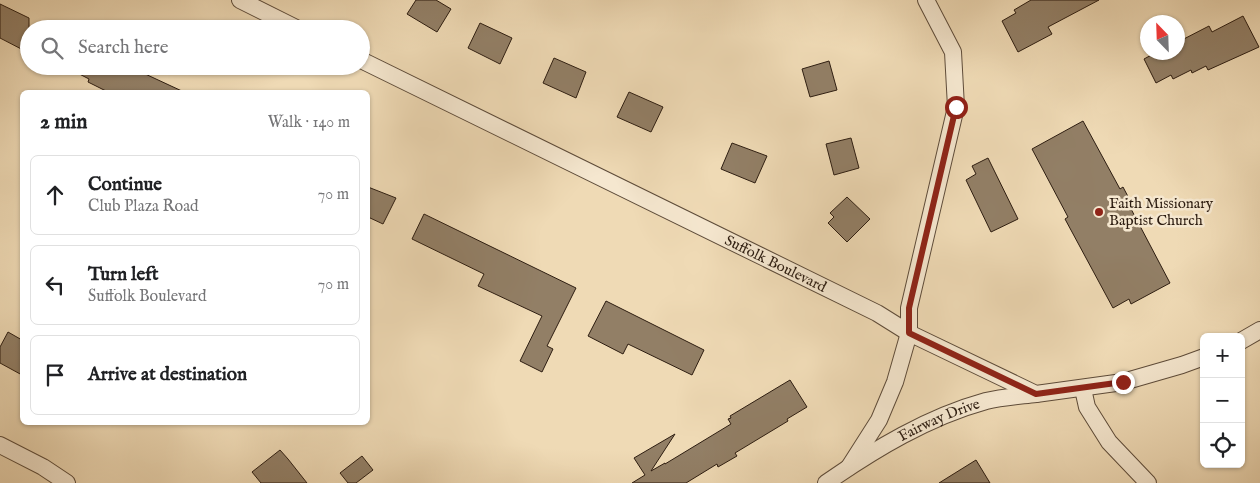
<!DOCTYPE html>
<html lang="en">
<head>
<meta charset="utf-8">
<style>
  body { margin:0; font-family:"IM FELL English",serif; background:#f2f2f2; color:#202124 }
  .controls { position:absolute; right:15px; bottom:15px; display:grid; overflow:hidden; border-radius:8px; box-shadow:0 1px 4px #0004 }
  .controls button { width:45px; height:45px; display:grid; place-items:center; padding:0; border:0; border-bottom:1px solid #e0e0e0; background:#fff; color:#202124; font:25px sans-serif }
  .compass { position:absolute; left:1140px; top:15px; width:45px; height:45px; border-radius:50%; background:#fff; box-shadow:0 1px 4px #0004; rotate:337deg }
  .stop { position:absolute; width:15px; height:15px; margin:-11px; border:4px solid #8f2418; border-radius:50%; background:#fff }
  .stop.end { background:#8f2418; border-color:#fff; box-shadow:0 1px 5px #0008 }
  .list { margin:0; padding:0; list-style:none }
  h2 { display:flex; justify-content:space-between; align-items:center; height:65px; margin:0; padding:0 20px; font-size:21px }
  h2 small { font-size:16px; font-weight:400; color:#757577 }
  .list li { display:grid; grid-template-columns:32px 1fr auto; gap:15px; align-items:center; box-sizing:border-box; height:80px; margin:0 10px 10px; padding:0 10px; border:1px solid #e0e0e0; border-radius:8px }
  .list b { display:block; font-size:19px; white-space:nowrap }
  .list p { margin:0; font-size:16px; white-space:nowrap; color:#757577 }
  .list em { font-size:16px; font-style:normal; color:#757577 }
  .icon { flex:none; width:28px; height:28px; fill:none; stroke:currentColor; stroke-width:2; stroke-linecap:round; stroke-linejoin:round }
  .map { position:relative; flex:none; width:1260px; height:483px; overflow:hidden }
  .search { position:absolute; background:#fff; box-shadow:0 1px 4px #0004; left:20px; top:20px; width:350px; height:55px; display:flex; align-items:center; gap:12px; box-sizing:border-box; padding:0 18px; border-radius:28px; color:#757577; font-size:19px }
  .panel { position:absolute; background:#fff; box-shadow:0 1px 4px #0004; left:20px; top:90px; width:350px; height:335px; border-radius:8px }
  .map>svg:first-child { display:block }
  .building { fill:#927f66; stroke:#2d1d11 }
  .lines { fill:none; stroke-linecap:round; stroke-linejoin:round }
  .minor-casing { stroke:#5e4c3a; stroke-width:18 }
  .minor { stroke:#f5e7cf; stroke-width:16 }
  .route { stroke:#8f2418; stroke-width:6 }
  .poi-dot { fill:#8f2418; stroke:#f5e7cf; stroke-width:2 }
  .labels { text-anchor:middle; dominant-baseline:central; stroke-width:5; stroke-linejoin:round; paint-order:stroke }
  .poi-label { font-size:15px; fill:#2d1d11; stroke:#f5e7cf; text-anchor:start }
  .street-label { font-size:15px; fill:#2d1d11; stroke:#f5e7cf }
</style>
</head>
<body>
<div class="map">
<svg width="1260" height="483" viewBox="0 0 1260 483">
  <rect width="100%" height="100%" fill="#efdab5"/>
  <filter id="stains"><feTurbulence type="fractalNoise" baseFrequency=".004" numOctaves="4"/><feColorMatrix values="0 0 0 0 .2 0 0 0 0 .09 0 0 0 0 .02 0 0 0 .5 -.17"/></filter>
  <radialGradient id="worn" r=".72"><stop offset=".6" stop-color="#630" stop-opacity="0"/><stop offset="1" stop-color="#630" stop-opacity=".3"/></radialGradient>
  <g class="building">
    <path d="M 416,0 L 436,0 L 451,9 L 437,32 L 407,14 Z"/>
    <path d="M 1031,0 L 1099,0 L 1048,27 L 1052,34 L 1018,52 L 1002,21 L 1016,13 L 1014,10 Z"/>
    <path d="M 0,4 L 29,18 L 29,53 L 0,38 Z"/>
    <path d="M 1243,16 L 1259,47 L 1208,70 L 1206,66 L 1192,73 L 1191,70 L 1173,79 L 1171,75 L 1156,83 L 1144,59 L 1157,52 L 1178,52 L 1178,42 L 1209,26 L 1212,32 Z"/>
    <path d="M 480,23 L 512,38 L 500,64 L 468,48 Z"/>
    <path d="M 554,58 L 586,72 L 576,98 L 543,83 Z"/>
    <path d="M 829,61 L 837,90 L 810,97 L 802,69 Z"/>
    <path d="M 64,66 L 128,66 L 184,92 L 108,92 L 88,82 L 89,79 Z"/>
    <path d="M 629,92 L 663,107 L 651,132 L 617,117 Z"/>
    <path d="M 1083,121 L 1120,189 L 1123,187 L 1133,206 L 1130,207 L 1170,283 L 1131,304 L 1129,299 L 1113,308 L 1065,219 L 1068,217 L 1032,149 Z"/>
    <path d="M 851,138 L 859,168 L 834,175 L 826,144 Z"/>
    <path d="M 732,143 L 767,156 L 755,183 L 721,169 Z"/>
    <path d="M 988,158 L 1018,219 L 991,232 L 966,180 L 976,174 L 972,166 Z"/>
    <path d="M 368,187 L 396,198 L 383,224 L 368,217 Z"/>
    <path d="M 847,197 L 870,219 L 847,242 L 828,223 L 834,217 L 830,213 Z"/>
    <path d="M 424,214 L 576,288 L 547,346 L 553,349 L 542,372 L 520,361 L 542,316 L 478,286 L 484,274 L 412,239 Z"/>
    <path d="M 606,301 L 704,350 L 692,375 L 628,344 L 623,354 L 588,336 Z"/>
    <path d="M 8,332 L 22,340 L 22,375 L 0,363 L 0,347 Z"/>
    <path d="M 790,380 L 807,407 L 787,419 L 788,421 L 735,453 L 737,456 L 718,467 L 717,464 L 686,483 L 632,483 L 645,475 L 634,458 L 675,434 L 651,471 L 665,463 L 665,464 L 731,424 L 728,419 L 731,418 L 730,416 Z"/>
    <path d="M 280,450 L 288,459 L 307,483 L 261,483 L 252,472 Z"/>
    <path d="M 362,456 L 373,470 L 356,483 L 348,483 L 340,473 Z"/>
    <path d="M 976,460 L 990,483 L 939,483 Z"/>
  </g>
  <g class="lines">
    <g class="minor-casing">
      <g id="minor">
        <path d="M 240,0 L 298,29"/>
        <path id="s1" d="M 361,60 L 877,313 L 909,333 L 1036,394 L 1123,382 L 1182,365 L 1204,357"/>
        <path d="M 1241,341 L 1260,330"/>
        <path d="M 1083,389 L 1087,407 L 1109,442 L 1148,483"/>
        <path d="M 0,445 L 43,467 L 67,483"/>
        <path d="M 849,467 L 879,420 L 895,382 L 909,333 L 909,308 L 956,107 L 953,52 L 926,0"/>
        <path id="s2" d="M 826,483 C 875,449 928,417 986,401 C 1002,397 1019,396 1036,394"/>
      </g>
    </g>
    <use href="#minor" class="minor"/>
  </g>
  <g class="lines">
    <path class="route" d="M 956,107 L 909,308 L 909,333 L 1036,394 L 1123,382"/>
  </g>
  <circle class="poi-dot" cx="1099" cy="212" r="5"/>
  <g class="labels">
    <g class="poi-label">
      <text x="1109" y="203">Faith Missionary<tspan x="1109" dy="17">Baptist Church</tspan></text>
    </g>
    <g class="street-label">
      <text stroke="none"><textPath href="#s1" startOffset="462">Suffolk Boulevard</textPath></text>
      <text stroke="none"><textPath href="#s2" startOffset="130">Fairway Drive</textPath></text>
    </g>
  </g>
  <rect width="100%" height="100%" filter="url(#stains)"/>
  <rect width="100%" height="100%" fill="url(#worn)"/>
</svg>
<div class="controls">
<button>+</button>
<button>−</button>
<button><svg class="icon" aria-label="locate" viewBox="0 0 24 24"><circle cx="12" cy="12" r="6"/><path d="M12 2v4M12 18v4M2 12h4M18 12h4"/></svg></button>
</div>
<svg class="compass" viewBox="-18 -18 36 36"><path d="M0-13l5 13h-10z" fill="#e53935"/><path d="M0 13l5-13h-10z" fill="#757577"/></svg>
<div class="stop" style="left:956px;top:107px"></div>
<div class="stop end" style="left:1123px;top:382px"></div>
<div class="search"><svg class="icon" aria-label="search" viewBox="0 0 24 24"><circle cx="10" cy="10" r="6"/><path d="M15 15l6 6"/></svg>Search here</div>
<section class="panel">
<h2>2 min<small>Walk · 140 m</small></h2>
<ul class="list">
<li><svg class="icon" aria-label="ahead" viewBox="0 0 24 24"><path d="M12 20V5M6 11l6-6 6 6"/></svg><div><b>Continue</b><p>Club Plaza Road</p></div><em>70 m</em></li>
<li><svg class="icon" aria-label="left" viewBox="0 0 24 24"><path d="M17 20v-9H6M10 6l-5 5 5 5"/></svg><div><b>Turn left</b><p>Suffolk Boulevard</p></div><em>70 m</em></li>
<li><svg class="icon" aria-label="arrive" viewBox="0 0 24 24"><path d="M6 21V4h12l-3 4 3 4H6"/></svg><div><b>Arrive at destination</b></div></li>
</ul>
</section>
</div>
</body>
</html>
